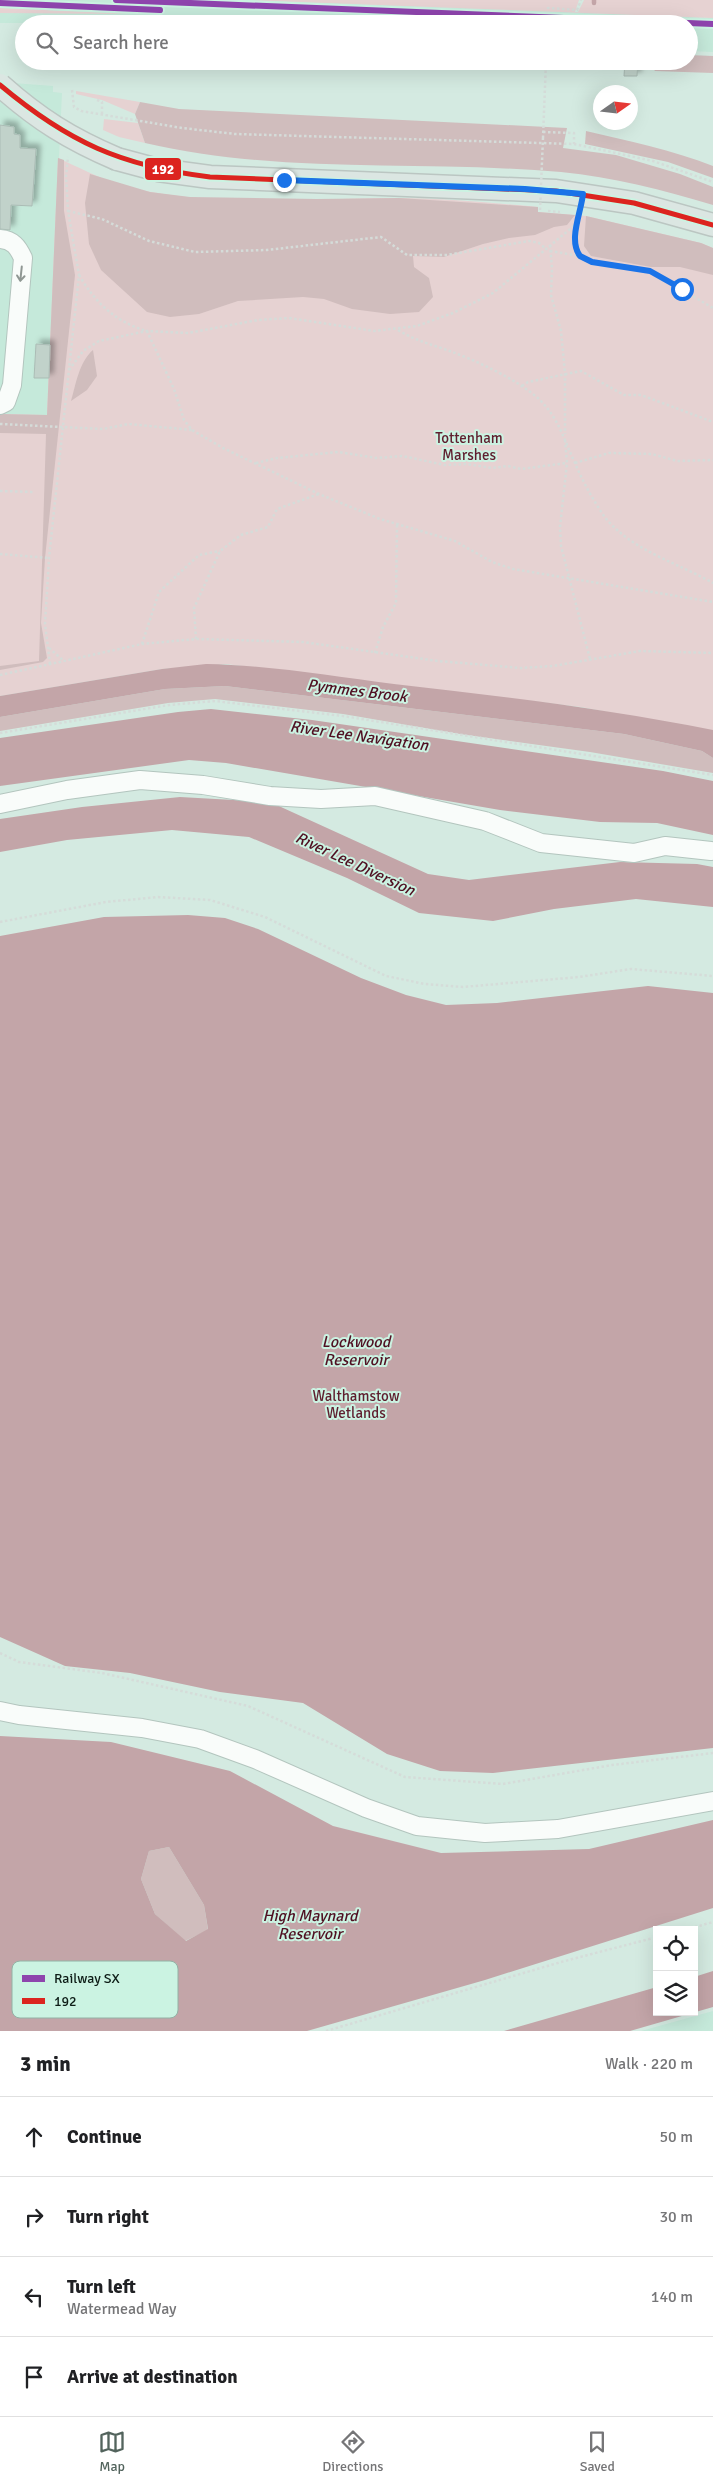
<!DOCTYPE html>
<html lang="en">
<head>
<meta charset="utf-8">
<style>
  body { margin:0; font-family:Signika,sans-serif; background:#f6f6f6; color:#202124 }
  .controls { position:absolute; right:15px; bottom:15px; display:grid; overflow:hidden; border-radius:0px; box-shadow:0 5px 20px #0002 }
  .controls button { width:45px; height:45px; display:grid; place-items:center; padding:0; border:0; border-bottom:1px solid #e0e0e0; background:#fff; color:#202124; font:25px sans-serif }
  .compass { position:absolute; left:593px; top:85px; width:45px; height:45px; border-radius:50%; background:#fff; box-shadow:0 5px 20px #0002; rotate:76deg }
  .stop { position:absolute; width:15px; height:15px; margin:-11px; border:4px solid #1a73e8; border-radius:50%; background:#fff }
  .stop.end { background:#1a73e8; border-color:#fff; box-shadow:0 1px 5px #0008 }
  .list { margin:0; padding:0; list-style:none }
  h2 { display:flex; justify-content:space-between; align-items:center; height:65px; margin:0; padding:0 20px; font-size:21px }
  h2 small { font-size:16px; font-weight:400; color:#757577 }
  .list li { display:grid; grid-template-columns:32px 1fr auto; gap:15px; align-items:center; box-sizing:border-box; height:80px; padding:0 20px; border-top:1px solid #e0e0e0 }
  .list b { display:block; font-size:19px; white-space:nowrap }
  .list p { margin:0; font-size:16px; white-space:nowrap; color:#757577 }
  .list em { font-size:16px; font-style:normal; color:#757577 }
  .icon { flex:none; width:28px; height:28px; fill:none; stroke:currentColor; stroke-width:2; stroke-linecap:round; stroke-linejoin:round }
  .map { position:relative; flex:none; width:713px; height:2031px; overflow:hidden }
  .search { position:absolute; background:#fff; box-shadow:0 5px 20px #0002; left:15px; right:15px; top:15px; height:55px; display:flex; align-items:center; gap:12px; box-sizing:border-box; padding:0 18px; border-radius:28px; color:#757577; font-size:19px }
  .sheet { height:385px; background:#fff }
  nav { display:flex; justify-content:space-around; align-items:center; box-sizing:border-box; height:70px; border-top:1px solid #e0e0e0; background:#fff; font-size:14px; color:#757577 }
  nav a { display:grid; justify-items:center; gap:2px }
  nav .on { color:#53645d }
  .map>svg:first-child { display:block }
  .built { fill:#c5e9da }
  .green { fill:#e6d2d2 }
  .forest { fill:#d0bdbd }
  .water { fill:#c3a5a8; fill-rule:evenodd }
  .lines { fill:none; stroke-linecap:round; stroke-linejoin:round }
  .stream { stroke:#c3a5a8; stroke-width:4.5 }
  .building { fill:#c1d2ca; stroke:#abbcb5; filter:url(#shadow) }
  .minor-casing { stroke:#b3c5be; stroke-width:20 }
  .major-casing { stroke:#bbc6c2; stroke-width:25 }
  .path { stroke:#d5dcd9; stroke-width:2.5; stroke-dasharray:2.5 2.5; stroke-linecap:butt }
  .minor { stroke:#f9fcfa; stroke-width:18 }
  .major { stroke:#dbe6e2; stroke-width:22 }
  .major-bridge-casing { stroke:#bbc6c2; stroke-width:25; stroke-linecap:butt }
  .path-bridge { stroke:#d5dcd9; stroke-width:2.5; stroke-dasharray:2.5 2.5; stroke-linecap:butt }
  .major-bridge { stroke:#dbe6e2; stroke-width:22 }
  .bus-1-casing { stroke:#cbf3e2; stroke-width:9 }
  .bus-1 { stroke:#dc241f; stroke-width:5 }
  .rail-1-casing { stroke:#cbf3e2; stroke-width:10 }
  .rail-1 { stroke:#8e44ad; stroke-width:6 }
  .oneway { stroke:#8f9793 }
  .route { stroke:#1a73e8; stroke-width:6 }
  .labels { text-anchor:middle; dominant-baseline:central; stroke-width:4; stroke-linejoin:round; paint-order:stroke }
  .park-label { font-size:15px; fill:#5f1e2e; stroke:#cbf3e2 }
  .water-label { font-size:16px; font-style:italic; fill:#501022; stroke:#cbf3e2 }
  .key { fill:#cbf3e2; stroke:#92b2a5; stroke-width:1 }
  .key-label { font-size:14px; fill:#0d1c16 }
  .line-badge { stroke:#cbf3e2; stroke-width:2 }
  .badge-label { font-size:14px; text-anchor:middle; font-weight:bold; fill:#fff }
</style>
</head>
<body>
<div class="map">
<svg width="713" height="2031" viewBox="0 0 713 2031">
  <defs>
    <filter id="shadow"><feDropShadow dx="4.5" dy="-4.5" stdDeviation="2.5" flood-color="#0004"/></filter>
  </defs>
  <rect width="100%" height="100%" fill="#d4eae1"/>
  <g class="built">
    <path d="M 0,0 L 250,0 L 713,18 L 713,52 L 689,51 L 689,24 L 0,23 Z"/>
    <path d="M 0,82 L 53,86 L 53,92 L 62,93 L 47,416 L 0,414 Z"/>
    <path d="M 713,2011 L 713,2031 L 641,2031 Z"/>
  </g>
  <g class="green">
    <path d="M 250,0 L 579,0 L 575,12 L 578,12 L 584,0 L 713,0 L 713,18 Z"/>
    <path d="M 0,8 L 130,14 L 0,13 Z"/>
    <path d="M 469,61 L 615,61 L 610,64 Z"/>
    <path d="M 76,91 L 140,102 L 135,114 L 102,100 L 76,94 Z"/>
    <path d="M 104,119 L 138,123 L 145,143 L 119,137 L 103,130 Z"/>
    <path d="M 58,158 C 78,167 97,177 117,184 C 201,209 310,198 398,198 C 444,198 492,203 538,207 L 538,212 L 586,216 L 701,243 L 713,248 L 713,732 L 581,707 L 226,664 L 162,669 L 0,696 L 0,414 L 47,415 Z"/>
  </g>
  <g class="forest">
    <path d="M 689,55 L 713,56 L 713,73 L 655,71 L 651,66 L 651,61 L 689,61 Z"/>
    <path d="M 140,102 L 179,109 L 567,128 L 563,148 L 616,155 L 680,174 L 713,187 L 713,205 C 663,190 613,177 561,172 C 422,160 282,175 145,143 L 135,114 Z"/>
    <path d="M 586,131 C 629,141 672,150 713,166 L 713,178 L 668,162 L 585,144 Z"/>
    <path d="M 58,158 L 64,160 L 64,211 L 75,275 L 45,558 L 41,623 L 47,658 L 43,662 L 0,670 L 0,666 L 39,661 L 46,434 L 0,433 L 0,414 L 47,415 Z"/>
    <path d="M 90,174 L 150,192 L 190,197 L 317,199 L 399,198 L 538,207 L 538,212 L 575,215 L 567,225 L 554,227 L 535,235 L 509,238 L 483,244 L 444,257 L 413,256 L 414,267 L 429,278 L 433,297 L 419,312 L 390,314 L 352,309 L 324,299 L 303,297 L 238,301 L 199,314 L 170,317 L 147,312 L 101,270 L 89,244 L 85,203 Z"/>
    <path d="M 586,216 L 701,243 L 713,248 L 713,275 L 680,267 L 651,267 L 591,256 L 584,246 Z"/>
    <path d="M 93,350 L 97,376 L 87,390 L 71,401 C 76,384 79,362 93,350 Z"/>
    <path d="M 225,686 L 624,734 L 702,751 L 713,758 L 713,773 L 590,752 L 460,734 L 343,714 L 215,699 L 168,703 L 0,731 L 0,717 L 165,689 Z"/>
    <path d="M 169,1847 L 204,1905 L 208,1930 L 185,1941 L 155,1914 L 141,1879 L 149,1851 Z"/>
  </g>
  <g class="water">
    <path d="M 206,664 C 269,665 332,676 394,684 C 501,696 607,709 713,730 L 713,758 L 702,751 L 624,734 L 225,686 L 165,689 L 0,717 L 0,696 L 162,669 Z"/>
    <path d="M 211,709 L 312,720 L 663,771 L 713,781 L 713,835 L 657,823 L 600,822 L 500,810 L 226,763 L 189,760 L 0,786 L 0,738 L 178,712 Z"/>
    <path d="M 180,797 L 270,802 L 428,874 L 469,880 L 620,862 L 697,864 L 713,867 L 713,907 L 636,899 L 554,909 L 493,921 L 419,913 L 347,878 L 249,837 L 172,830 L 67,840 L 0,852 L 0,819 L 82,807 Z"/>
    <path d="M 188,915 L 225,918 L 258,929 L 361,978 L 406,995 L 446,1005 L 497,1003 L 648,986 L 713,993 L 713,1748 L 493,1773 L 440,1771 L 387,1754 L 303,1703 L 220,1692 L 130,1673 L 65,1666 L 0,1637 L 0,936 L 104,917 Z"/>
    <path d="M 0,1736 L 111,1742 L 230,1771 L 333,1826 L 441,1853 L 589,1849 L 713,1820 L 713,1908 L 485,1980 L 307,2031 L 0,2031 ZM 169,1847 L 204,1905 L 208,1929 L 186,1941 L 155,1914 L 141,1879 L 149,1851 Z"/>
    <path d="M 713,1971 L 713,2007 L 630,2031 L 504,2031 L 657,1987 L 657,2012 L 694,2012 L 694,1977 Z"/>
  </g>
  <g class="lines">
    <path class="stream" d="M 594,0 L 594,3"/>
  </g>
  <g class="building">
    <path d="M 625,61 L 638,61 L 637,76 L 624,76 Z"/>
    <path d="M 0,125 L 14,127 L 14,134 L 20,135 L 20,148 L 36,149 L 32,206 L 11,205 L 10,230 L 0,229 Z"/>
    <path d="M 36,344 L 50,345 L 49,378 L 34,378 Z"/>
  </g>
  <g class="lines">
    <g class="minor-casing">
      <g id="minor">
        <path d="M 0,239 C 13,240 18,247 23,258 L 12,385 L 6,402 L 0,405"/>
        <path d="M 0,804 L 67,790 L 140,780 L 203,785 L 270,796 L 321,799 L 375,796 L 485,821 L 541,843 L 634,853 L 665,846 L 711,851"/>
        <path d="M 0,1711 L 19,1715 L 142,1728 L 200,1739 L 255,1759 L 366,1808 L 417,1826 L 485,1833 L 558,1829 L 713,1801"/>
      </g>
    </g>
    <g class="major-casing">
      <path id="major" d="M 117,159 L 158,170 L 210,177 L 556,191 L 634,203 L 713,225"/>
    </g>
    <g class="path">
      <path d="M 548,24 L 548,8 L 577,10 L 581,0"/>
      <path d="M 72,90 L 74,107 L 81,111 L 182,128 L 235,134 L 574,144 L 653,161 L 713,182"/>
      <path d="M 97,100 L 102,102 L 102,115"/>
      <path d="M 543,132 L 574,133 L 574,144"/>
      <path d="M 543,138 L 546,61"/>
      <path d="M 68,211 L 102,219 L 149,241 L 195,252 L 267,250 L 381,237 L 407,255 L 447,255 L 529,241 L 539,243 L 545,248"/>
      <path d="M 548,211 L 560,212"/>
      <path d="M 575,225 L 576,252 L 580,256 L 592,262 L 650,271 L 713,308"/>
      <path d="M 550,245 L 552,268 L 551,295 L 561,331 L 565,373 L 565,434"/>
      <path d="M 550,251 L 580,256"/>
      <path d="M 79,275 C 95,302 115,322 147,331 L 174,389 L 184,420 L 192,430 L 223,448 L 319,494 L 380,519 L 455,541 L 492,562 L 513,569 L 713,602"/>
      <path d="M 398,330 C 414,340 430,344 447,350 C 477,361 517,379 540,400 C 559,419 564,440 575,463 C 582,480 593,500 604,516 C 630,550 678,563 713,583"/>
      <path d="M 69,370 L 83,351 L 99,341 L 147,331 L 188,333 L 258,320 L 289,318 L 374,331 L 417,326 L 453,313 L 493,293 L 575,225 L 581,213"/>
      <path d="M 522,386 L 528,382 L 581,371 L 624,395 L 641,395 L 713,422"/>
      <path d="M 0,424 L 103,429 L 128,424 L 192,430"/>
      <path d="M 565,440 L 567,463 L 560,527 L 561,546 L 590,659"/>
      <path d="M 256,463 L 277,458 L 338,452 L 377,458 L 402,456 L 445,465 L 467,464 L 492,468 L 508,466 L 521,469 L 567,463"/>
      <path d="M 575,463 L 609,453 L 652,454 L 677,461 L 713,460"/>
      <path d="M 0,491 L 34,492"/>
      <path d="M 0,554 L 49,558"/>
      <path d="M 196,639 L 194,608 L 220,551 L 241,535 L 268,527 L 277,509 L 319,494"/>
      <path d="M 142,644 L 159,592 L 199,555 L 220,551"/>
      <path d="M 49,648 L 64,661"/>
      <path d="M 375,653 L 383,627 L 396,603 L 397,523"/>
      <path d="M 50,664 L 45,624 L 49,558 L 79,275 L 68,211 L 66,176 L 68,157"/>
      <path d="M 0,675 L 142,644 L 196,639 L 303,642 L 438,661 L 521,668 L 553,666 L 640,651 L 713,653"/>
      <path d="M 0,733 L 169,705 L 215,701 L 343,716 L 713,775"/>
      <path d="M 0,922 L 106,902 L 158,897 L 210,900 L 265,917 L 386,976 L 425,984 L 463,987 L 579,977 L 631,969 L 713,976"/>
      <path d="M 0,1653 L 19,1662 L 102,1673 L 248,1706 L 405,1777 L 503,1784 L 612,1765 L 713,1753"/>
      <path d="M 685,1930 L 713,1922"/>
      <path d="M 326,2031 L 561,1962 L 657,1937"/>
    </g>
    <use href="#minor" class="minor"/>
    <use href="#major" class="major"/>
    <g class="major-bridge-casing">
      <path id="major-bridge" d="M 0,85 C 38,119 70,139 117,159"/>
    </g>
    <path class="path-bridge" d="M 540,210 L 543,138"/>
    <use href="#major-bridge" class="major-bridge"/>
    <g class="bus-1-casing">
      <path id="bus-1" d="M 0,85 C 68,142 121,166 210,177 L 556,191 L 634,203 L 713,225"/>
    </g>
    <use href="#bus-1" class="bus-1"/>
    <g class="rail-1-casing">
      <g id="rail-1">
        <path d="M 116,0 L 713,24"/>
        <path d="M 0,3 L 160,10"/>
      </g>
    </g>
    <use href="#rail-1" class="rail-1"/>
  </g>
  <defs><path id="oneway-shaft" d="M-6 0H5M1.5-3L5.5 0L1.5 3" fill="none" stroke-width="1.6" stroke-linecap="round" stroke-linejoin="round" transform="scale(1.25)"/></defs>
  <use class="oneway" href="#oneway-shaft" transform="translate(21 274) rotate(96)"/>
  <g class="lines">
    <path class="route" d="M 284,180 L 525,189 L 583,194 C 581,213 568,240 580,256 L 592,262 L 650,271 L 682,289"/>
  </g>
  <g class="labels">
    <g class="park-label">
      <text x="469" y="438">Tottenham<tspan x="469" dy="17">Marshes</tspan></text>
      <text x="356" y="1396">Walthamstow<tspan x="356" dy="17">Wetlands</tspan></text>
    </g>
    <g class="water-label">
      <text transform="translate(357 691) rotate(7)">Pymmes Brook</text>
      <text transform="translate(359 736) rotate(8)">River Lee Navigation</text>
      <text transform="translate(355 864) rotate(25)">River Lee Diversion</text>
      <text x="356" y="1342">Lockwood<tspan x="356" dy="18">Reservoir</tspan></text>
      <text x="310" y="1916">High Maynard<tspan x="310" dy="18">Reservoir</tspan></text>
    </g>
  </g>
  <rect x="12" y="1961" width="166" height="57" rx="8" class="key"/>
  <rect x="22" y="1975" width="23" height="7" fill="#8e44ad"/>
  <rect x="22" y="1998" width="23" height="6" fill="#dc241f"/>
  <g class="key-label">
    <text x="54" y="1983">Railway SX</text>
    <text x="54" y="2006">192</text>
  </g>
  <rect class="line-badge" x="144" y="157" width="38" height="24" rx="5" fill="#dc241f"/>
  <g class="badge-label">
    <text x="163" y="174">192</text>
  </g>
</svg>
<div class="controls">
<button><svg class="icon" aria-label="locate" viewBox="0 0 24 24"><circle cx="12" cy="12" r="6"/><path d="M12 2v4M12 18v4M2 12h4M18 12h4"/></svg></button>
<button><svg class="icon" aria-label="layers" viewBox="0 0 24 24"><path d="M12 4l9 5-9 5-9-5zM3 14l9 5 9-5"/></svg></button>
</div>
<svg class="compass" viewBox="-18 -18 36 36"><path d="M0-13l5 13h-10z" fill="#e53935"/><path d="M0 13l5-13h-10z" fill="#757577"/></svg>
<div class="stop" style="left:682px;top:289px"></div>
<div class="stop end" style="left:284px;top:180px"></div>
<div class="search"><svg class="icon" aria-label="search" viewBox="0 0 24 24"><circle cx="10" cy="10" r="6"/><path d="M15 15l6 6"/></svg>Search here</div>
</div>
<section class="sheet">
<h2>3 min<small>Walk · 220 m</small></h2>
<ul class="list">
<li><svg class="icon" aria-label="ahead" viewBox="0 0 24 24"><path d="M12 20V5M6 11l6-6 6 6"/></svg><div><b>Continue</b></div><em>50 m</em></li>
<li><svg class="icon" aria-label="right" viewBox="0 0 24 24"><path d="M7 20v-9h11M14 6l5 5-5 5"/></svg><div><b>Turn right</b></div><em>30 m</em></li>
<li><svg class="icon" aria-label="left" viewBox="0 0 24 24"><path d="M17 20v-9H6M10 6l-5 5 5 5"/></svg><div><b>Turn left</b><p>Watermead Way</p></div><em>140 m</em></li>
<li><svg class="icon" aria-label="arrive" viewBox="0 0 24 24"><path d="M6 21V4h12l-3 4 3 4H6"/></svg><div><b>Arrive at destination</b></div></li>
</ul>
</section>
<nav>
<a class="on"><svg class="icon" aria-label="map" viewBox="0 0 24 24"><path d="M3 6l6-2 6 2 6-2v14l-6 2-6-2-6 2zM9 4v14M15 6v14"/></svg>Map</a>
<a><svg class="icon" aria-label="directions" viewBox="0 0 24 24"><path d="M12 3l9 9-9 9-9-9zM9 14v-3h6M13 9l2 2-2 2"/></svg>Directions</a>
<a><svg class="icon" aria-label="saved" viewBox="0 0 24 24"><path d="M7 4h10v16l-5-4-5 4z"/></svg>Saved</a>
</nav>
</body>
</html>
